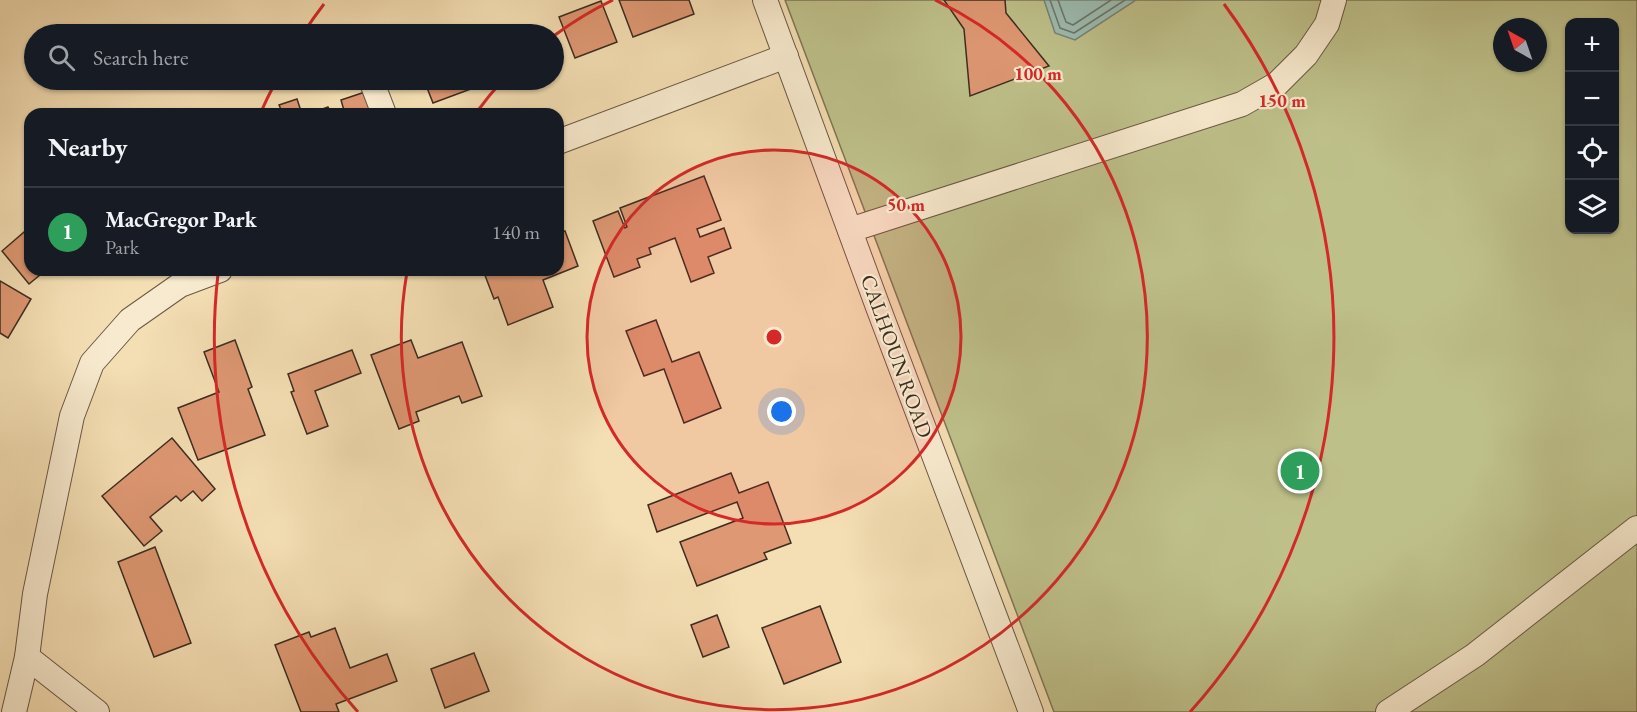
<!DOCTYPE html>
<html lang="en">
<head>
<meta charset="utf-8">
<style>
  body { margin:0; font-family:"EB Garamond",serif; background:#20242c; color:#f1f3f6 }
  .controls { position:absolute; right:18px; top:18px; display:grid; overflow:hidden; border-radius:12px; box-shadow:0 2px 4px #0004 }
  .controls button { width:54px; height:54px; display:grid; place-items:center; padding:0; border:0; border-bottom:2px solid #363941; background:#171b24; color:#f1f3f6; font:30px sans-serif }
  .compass { position:absolute; left:1493px; top:18px; width:54px; height:54px; border-radius:50%; background:#171b24; box-shadow:0 2px 4px #0004; rotate:320deg }
  .you { position:absolute; left:782px; top:412px; width:21px; height:21px; margin:-15px; border:4px solid #fff; border-radius:50%; background:#1a73e8; box-shadow:0 0 0 9px #1a73e833 }
  .badge { display:grid; place-items:center; width:39px; height:39px; border-radius:50%; background:#1a73e8; color:#fff; font-size:20px; font-weight:700 }
  .pin { position:absolute; translate:-50% -50%; border:3px solid #fff; box-shadow:0 2px 6px #0006 }
  .list { margin:0; padding:0; list-style:none }
  h2 { display:flex; justify-content:space-between; align-items:center; height:78px; margin:0; padding:0 24px; font-size:26px }
  h2 small { font-size:20px; font-weight:400; color:#9ea1a6 }
  .list li { display:grid; grid-template-columns:39px 1fr auto; gap:18px; align-items:center; box-sizing:border-box; height:90px; padding:0 24px; border-top:2px solid #363941 }
  .list b { display:block; font-size:22px; white-space:nowrap }
  .list p { margin:0; font-size:20px; white-space:nowrap; color:#9ea1a6 }
  .list em { font-size:20px; font-style:normal; color:#9ea1a6 }
  .icon { flex:none; width:33px; height:33px; fill:none; stroke:currentColor; stroke-width:2; stroke-linecap:round; stroke-linejoin:round }
  .map { position:relative; flex:none; width:1637px; height:712px; overflow:hidden }
  .search { position:absolute; background:#171b24; box-shadow:0 2px 4px #0004; left:24px; top:24px; width:540px; height:66px; display:flex; align-items:center; gap:15px; box-sizing:border-box; padding:0 21px; border-radius:33px; color:#9ea1a6; font-size:22px }
  .panel { position:absolute; background:#171b24; box-shadow:0 2px 4px #0004; left:24px; top:108px; width:540px; height:168px; border-radius:18px }
  .map>svg:first-child { display:block }
  .green { fill:#bec08a; stroke:#7e7656; stroke-width:1.5; fill-rule:evenodd }
  .water { fill:#9cbcb1; stroke:#768277; stroke-width:1.5 }
  .lines { fill:none; stroke-linecap:round; stroke-linejoin:round }
  .shore { stroke:#6c7469; stroke-width:1.5 }
  .building { fill:#de9873; stroke:#3d2c21; stroke-width:1.5 }
  .minor-casing { stroke:#6b5846; stroke-width:26 }
  .minor { stroke:#f8eace; stroke-width:24 }
  .ring { fill:none; stroke:#d62828; stroke-width:3 }
  .labels { text-anchor:middle; dominant-baseline:central; stroke-width:4.5; stroke-linejoin:round; paint-order:stroke }
  .street-label { font-size:21px; fill:#3d2c21; stroke:#f8eace }
  .centre { fill:#d62828; stroke:#f8eace; stroke-width:3 }
  .ring-label { font-size:18px; text-anchor:middle; font-weight:bold; fill:#d62828; stroke:#f8eace; stroke-width:4.5; stroke-linejoin:round; paint-order:stroke }
</style>
</head>
<body>
<div class="map">
<svg width="1637" height="712" viewBox="0 0 1637 712">
  <rect width="100%" height="100%" fill="#f4deb3"/>
  <filter id="stains"><feTurbulence type="fractalNoise" baseFrequency=".00333" numOctaves="4"/><feColorMatrix values="0 0 0 0 .2 0 0 0 0 .09 0 0 0 0 .02 0 0 0 .5 -.17"/></filter>
  <radialGradient id="worn" r=".72"><stop offset=".6" stop-color="#630" stop-opacity="0"/><stop offset="1" stop-color="#630" stop-opacity=".3"/></radialGradient>
  <path class="green" d="M 785,0 L 1637,0 L 1637,712 L 1054,712 ZM 1570,22 L 1614,22 L 1614,230 L 1570,230 ZM 1502,27 L 1538,27 L 1538,63 L 1502,63 Z"/>
  <path class="water" d="M 1044,0 L 1136,0 L 1075,40 L 1055,33 Z"/>
  <g class="lines">
    <g class="shore">
      <path d="M 1050,0 L 1060,28 L 1074,33 L 1125,0"/>
      <path d="M 1058,0 L 1066,22 L 1073,25 L 1111,0"/>
    </g>
  </g>
  <g class="building">
    <path d="M 619,0 L 689,0 L 694,14 L 633,37 Z"/>
    <path d="M 944,0 L 1005,0 L 1006,13 L 1049,66 L 970,96 L 964,29 Z"/>
    <path d="M 601,1 L 617,42 L 575,58 L 559,17 Z"/>
    <path d="M 424,80 L 495,80 L 433,103 Z"/>
    <path d="M 365,92 L 372,113 L 345,114 L 341,100 Z"/>
    <path d="M 297,99 L 302,114 L 283,114 L 279,105 Z"/>
    <path d="M 328,107 L 331,114 L 309,114 Z"/>
    <path d="M 704,176 L 721,220 L 697,229 L 700,237 L 724,228 L 731,248 L 708,257 L 714,273 L 691,282 L 675,238 L 649,248 L 651,254 L 637,259 L 640,267 L 614,277 L 593,221 L 618,211 L 625,228 L 627,227 L 620,208 Z"/>
    <path d="M 30,227 L 30,270 L 46,270 L 29,284 L 2,251 Z"/>
    <path d="M 565,231 L 578,266 L 543,280 L 553,307 L 508,325 L 498,297 L 494,299 L 483,270 L 558,270 L 558,233 Z"/>
    <path d="M 0,281 L 31,299 L 8,338 L 0,333 Z"/>
    <path d="M 656,320 L 672,362 L 699,352 L 721,408 L 684,423 L 664,369 L 644,376 L 626,331 Z"/>
    <path d="M 235,340 L 252,387 L 248,389 L 265,435 L 198,460 L 178,408 L 219,392 L 204,352 Z"/>
    <path d="M 411,340 L 418,358 L 462,342 L 482,396 L 462,403 L 459,396 L 416,412 L 419,421 L 399,429 L 371,355 Z"/>
    <path d="M 352,350 L 361,373 L 315,391 L 328,426 L 307,434 L 291,392 L 294,391 L 288,374 Z"/>
    <path d="M 172,438 L 215,489 L 202,501 L 193,491 L 181,501 L 176,496 L 150,517 L 162,531 L 144,546 L 102,496 Z"/>
    <path d="M 731,473 L 739,493 L 768,482 L 791,543 L 764,553 L 767,559 L 697,586 L 680,542 L 743,518 L 737,502 L 657,532 L 648,505 Z"/>
    <path d="M 155,547 L 191,643 L 154,657 L 118,562 Z"/>
    <path d="M 820,606 L 841,662 L 784,684 L 762,628 Z"/>
    <path d="M 717,615 L 729,647 L 703,657 L 691,625 Z"/>
    <path d="M 335,628 L 350,668 L 387,654 L 397,681 L 336,704 L 339,712 L 301,712 L 275,645 L 309,632 L 311,637 Z"/>
    <path d="M 474,653 L 489,691 L 445,708 L 431,669 Z"/>
  </g>
  <g class="lines">
    <g class="minor-casing">
      <g id="minor">
        <path d="M 765,0 L 878,307 L 1031,712"/>
        <path d="M 371,80 L 384,114"/>
        <path d="M 558,142 L 786,56"/>
        <path d="M 850,230 L 1242,104 L 1277,84 L 1306,55 L 1327,24 L 1334,0"/>
        <path d="M 27,657 L 97,712"/>
        <path d="M 14,712 L 27,657 L 35,594 L 72,416 L 92,363 L 130,320 L 180,285 L 220,270"/>
        <path d="M 1388,712 L 1475,655 L 1637,528"/>
      </g>
    </g>
    <use href="#minor" class="minor"/>
  </g>
  <circle cx="774" cy="337" r="187" fill="#d62828" fill-opacity=".12"/>
  <g class="ring">
    <circle cx="774" cy="337" r="187"/>
    <path d="M476 113A373 373 0 0 1 503 80M555 35A373 373 0 0 1 613 0M935 0A373 373 0 1 1 407 272"/>
    <path d="M358 712A560 560 0 0 1 218 274M260 114A560 560 0 0 1 275 83M304 32A560 560 0 0 1 324 4M1224 4A560 560 0 0 1 1190 712"/>
  </g>
  <g class="labels">
    <g class="street-label">
      <text transform="translate(897 356) rotate(70)">CALHOUN ROAD</text>
    </g>
  </g>
  <circle cx="774" cy="337" r="9" class="centre"/>
  <g class="ring-label">
    <text x="1038" y="80">100 m</text>
    <text x="1282" y="107">150 m</text>
    <text x="906" y="211">50 m</text>
  </g>
  <rect width="100%" height="100%" filter="url(#stains)"/>
  <rect width="100%" height="100%" fill="url(#worn)"/>
</svg>
<div class="controls">
<button>+</button>
<button>−</button>
<button><svg class="icon" aria-label="locate" viewBox="0 0 24 24"><circle cx="12" cy="12" r="6"/><path d="M12 2v4M12 18v4M2 12h4M18 12h4"/></svg></button>
<button><svg class="icon" aria-label="layers" viewBox="0 0 24 24"><path d="M12 4l9 5-9 5-9-5zM3 14l9 5 9-5"/></svg></button>
</div>
<svg class="compass" viewBox="-18 -18 36 36"><path d="M0-13l5 13h-10z" fill="#e53935"/><path d="M0 13l5-13h-10z" fill="#9ea1a6"/></svg>
<div class="you"></div>
<div class="pin badge" style="left:1300px;top:471px;background:#2e9e5b">1</div>
<div class="search"><svg class="icon" aria-label="search" viewBox="0 0 24 24"><circle cx="10" cy="10" r="6"/><path d="M15 15l6 6"/></svg>Search here</div>
<section class="panel">
<h2>Nearby<small></small></h2>
<ul class="list">
<li><span class="badge" style="background:#2e9e5b">1</span><div><b>MacGregor Park</b><p>Park</p></div><em>140 m</em></li>
</ul>
</section>
</div>
</body>
</html>
